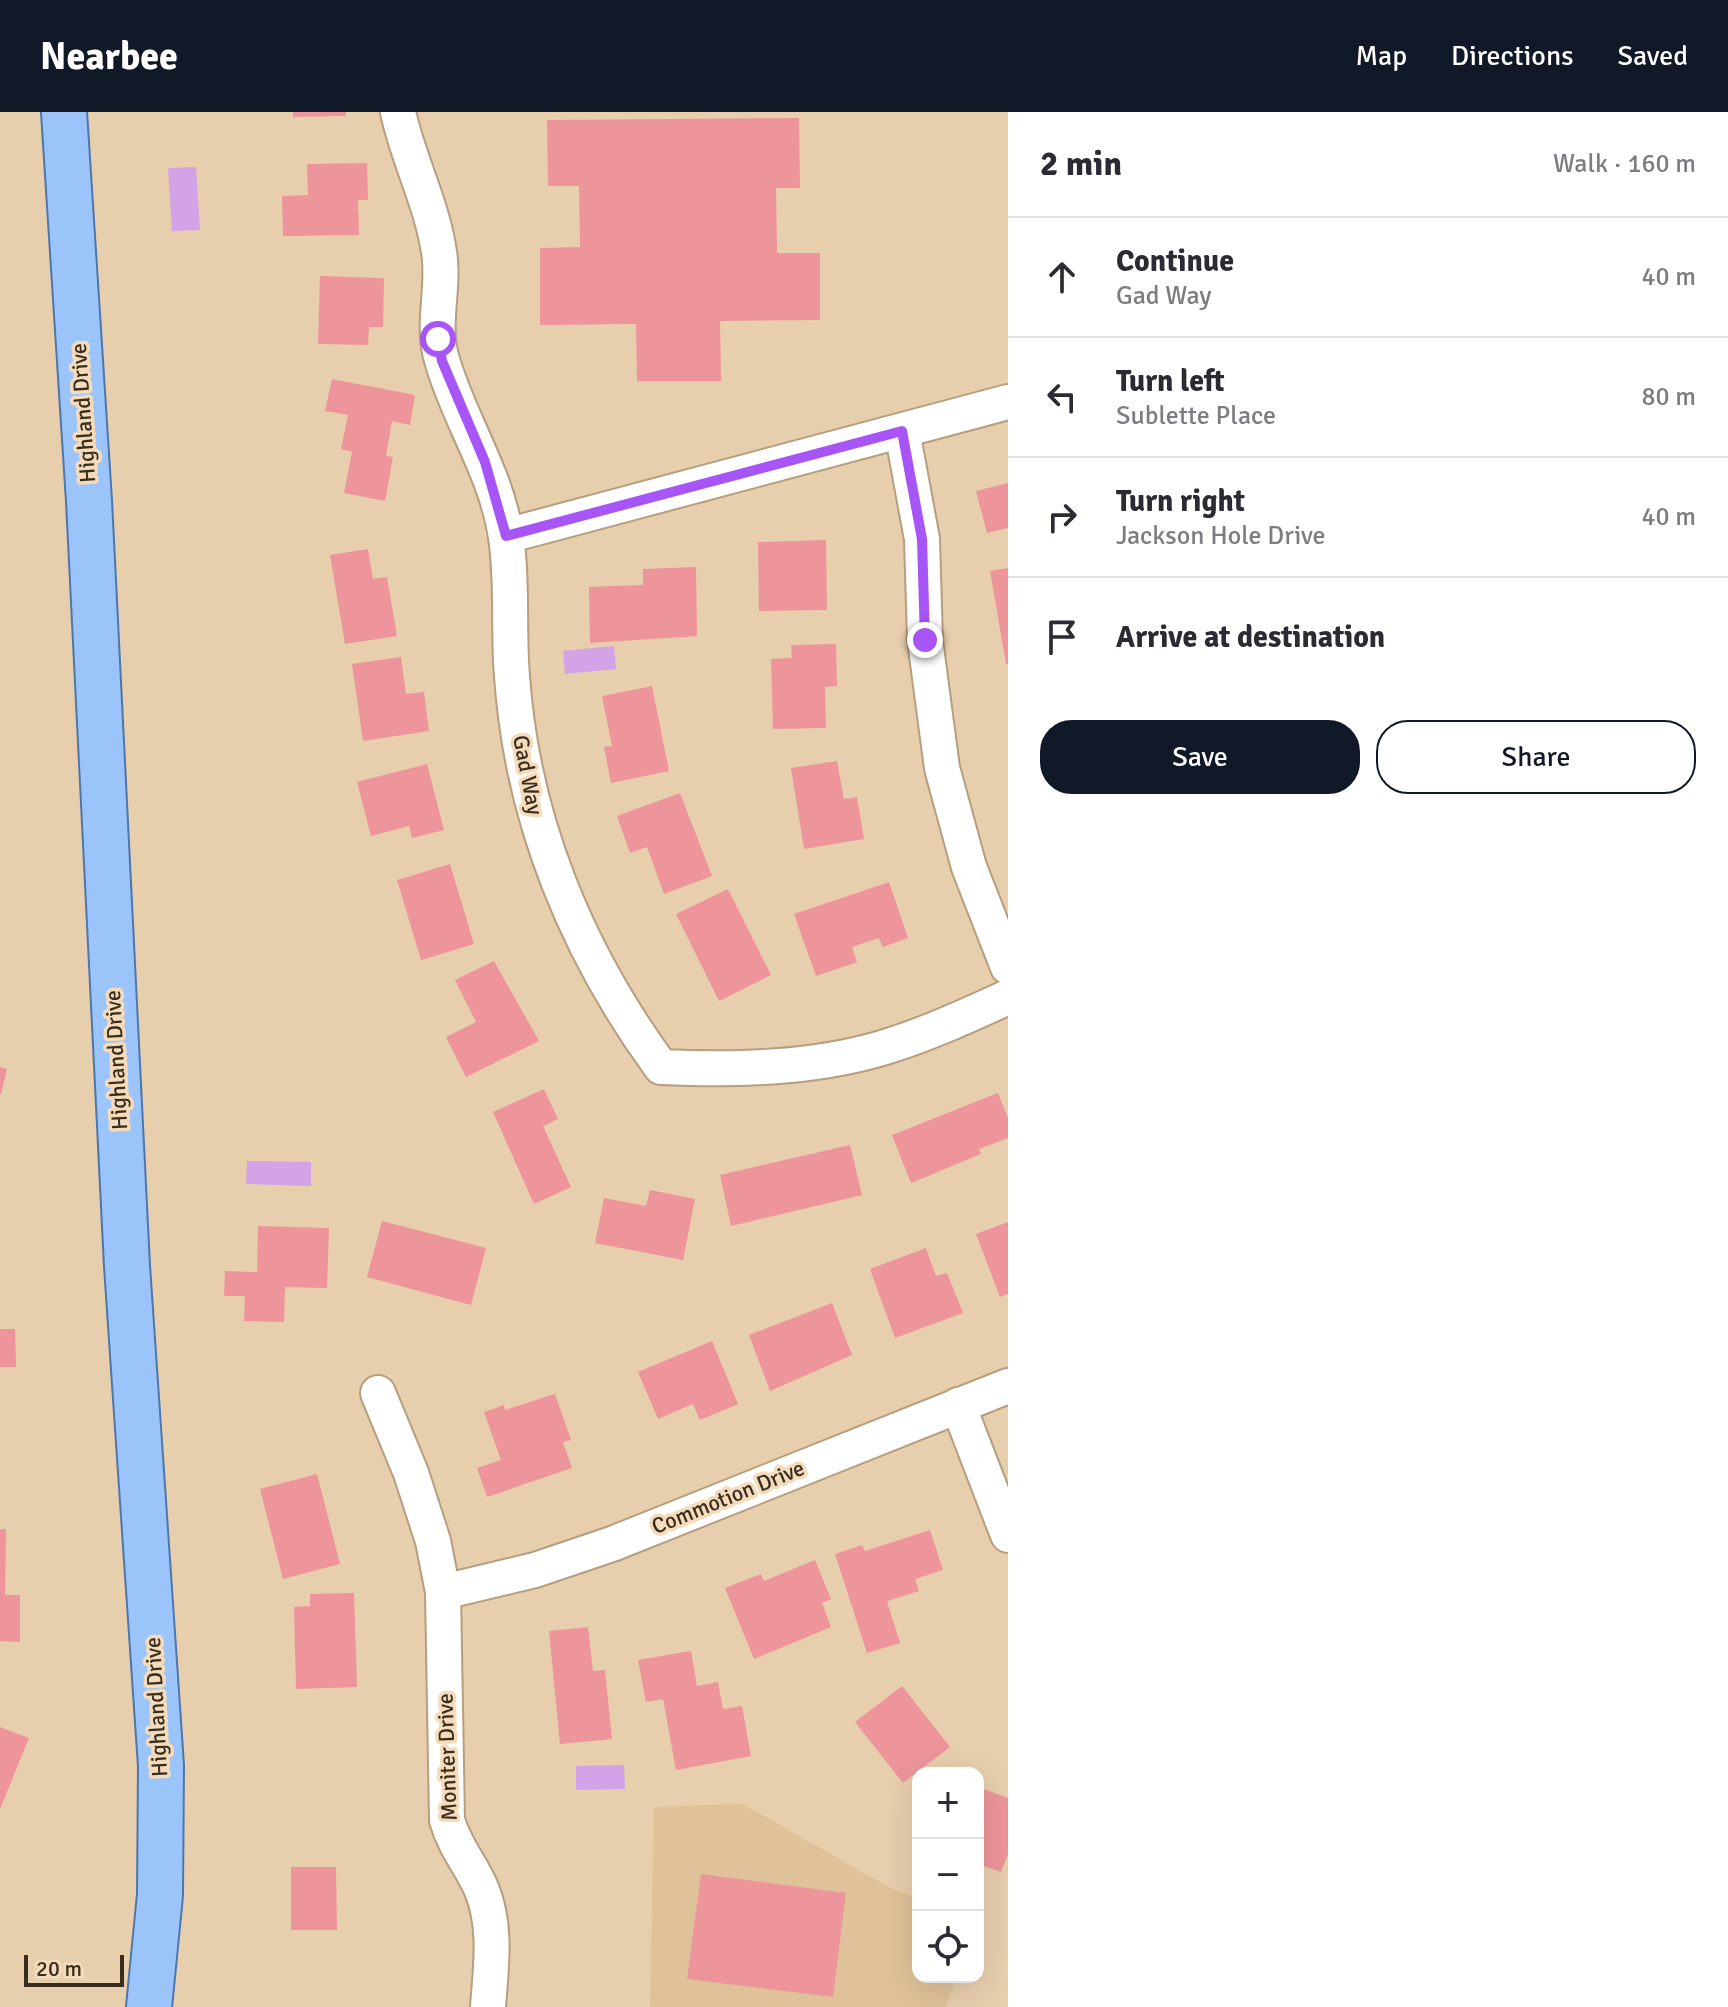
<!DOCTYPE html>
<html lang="en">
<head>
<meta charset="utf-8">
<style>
  body { margin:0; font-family:Signika,sans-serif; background:#f2f2f3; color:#2b2b33 }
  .controls { position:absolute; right:24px; bottom:24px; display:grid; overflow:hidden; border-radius:16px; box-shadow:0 8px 32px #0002 }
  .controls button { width:72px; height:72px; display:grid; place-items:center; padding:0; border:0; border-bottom:2px solid #e1e1e2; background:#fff; color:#2b2b33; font:40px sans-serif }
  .scale { position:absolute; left:24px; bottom:20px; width:100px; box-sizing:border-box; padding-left:8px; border:4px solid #372e20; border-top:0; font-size:22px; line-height:28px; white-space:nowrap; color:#372e20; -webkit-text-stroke:6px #f5dbb9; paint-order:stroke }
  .stop { position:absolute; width:24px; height:24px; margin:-18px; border:6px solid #a855f7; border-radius:50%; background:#fff }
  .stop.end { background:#a855f7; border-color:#fff; box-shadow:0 2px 8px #0008 }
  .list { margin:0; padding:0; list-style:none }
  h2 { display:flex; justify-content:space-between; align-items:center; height:104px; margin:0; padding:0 32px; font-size:34px }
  h2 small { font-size:26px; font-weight:400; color:#7c7c81 }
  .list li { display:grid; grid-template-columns:52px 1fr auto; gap:24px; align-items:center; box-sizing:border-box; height:120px; padding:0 32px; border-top:2px solid #e1e1e2 }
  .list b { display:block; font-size:30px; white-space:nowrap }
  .list p { margin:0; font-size:26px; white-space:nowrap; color:#7c7c81 }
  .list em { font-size:26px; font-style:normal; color:#7c7c81 }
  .actions { display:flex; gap:16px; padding:24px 32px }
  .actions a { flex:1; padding:18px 0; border:2px solid #111827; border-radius:32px; text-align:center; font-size:28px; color:#111827 }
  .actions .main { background:#111827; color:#fff }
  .icon { flex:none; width:44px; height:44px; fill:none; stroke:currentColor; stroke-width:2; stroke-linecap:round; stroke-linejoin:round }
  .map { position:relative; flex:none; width:1008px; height:1895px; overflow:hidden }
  header { display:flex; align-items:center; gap:48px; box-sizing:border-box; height:112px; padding:0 40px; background:#111827; color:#fff }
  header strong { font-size:38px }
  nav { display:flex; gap:44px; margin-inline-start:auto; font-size:28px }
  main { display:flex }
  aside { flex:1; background:#fff }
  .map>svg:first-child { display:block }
  .built { fill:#dfc299 }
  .water { fill:#d2a3e7 }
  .building { fill:#ed959b }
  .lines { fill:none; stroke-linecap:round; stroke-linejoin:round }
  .street-casing { stroke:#b69e7e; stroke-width:38 }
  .primary-casing { stroke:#4d77ac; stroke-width:48 }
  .street { stroke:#fff; stroke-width:34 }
  .primary { stroke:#9bc5fa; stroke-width:44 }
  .route { stroke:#a855f7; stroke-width:10 }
  .labels { text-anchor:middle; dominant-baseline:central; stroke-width:7; stroke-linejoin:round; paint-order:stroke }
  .street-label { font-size:22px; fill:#372e20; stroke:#f5dbb9 }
</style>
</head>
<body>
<header>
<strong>Nearbee</strong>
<nav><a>Map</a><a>Directions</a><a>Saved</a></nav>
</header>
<main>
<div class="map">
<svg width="1008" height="1895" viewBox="0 0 1008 1895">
  <rect width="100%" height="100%" fill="#e7cead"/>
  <path class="built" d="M 743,1692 L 892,1777 L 918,1786 L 918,1865 L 956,1865 L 946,1895 L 650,1895 L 654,1695 Z"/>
  <g class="water">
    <path d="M 196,55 L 200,118 L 172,119 L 168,56 Z"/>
    <path d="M 614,534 L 616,557 L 565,562 L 563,539 Z"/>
    <path d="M 247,1049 L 311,1050 L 311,1074 L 246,1072 Z"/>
    <path d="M 624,1653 L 625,1677 L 576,1678 L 576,1654 Z"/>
  </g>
  <g class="building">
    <path d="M 293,0 L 346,0 L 346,4 L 293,5 Z"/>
    <path d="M 799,6 L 800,76 L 776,76 L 777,141 L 820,141 L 820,208 L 720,209 L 721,269 L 637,269 L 636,212 L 540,213 L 540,136 L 580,135 L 579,74 L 548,74 L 547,8 Z"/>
    <path d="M 367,51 L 368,88 L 358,88 L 359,123 L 283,124 L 282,84 L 308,83 L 307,52 Z"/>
    <path d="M 320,164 L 384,166 L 383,215 L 369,215 L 368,233 L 318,232 Z"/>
    <path d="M 332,267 L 415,283 L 410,313 L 392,309 L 386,344 L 393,345 L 385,389 L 344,381 L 352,340 L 341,337 L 348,303 L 325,299 Z"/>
    <path d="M 1008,371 L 1008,416 L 987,421 L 976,379 Z"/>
    <path d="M 826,428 L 827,498 L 759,499 L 758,430 Z"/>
    <path d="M 368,437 L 373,467 L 387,465 L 397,524 L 345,532 L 330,443 Z"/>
    <path d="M 696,455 L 697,524 L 590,531 L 589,475 L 643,473 L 643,457 Z"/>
    <path d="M 1008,456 L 1008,552 L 1006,552 L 990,459 Z"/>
    <path d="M 836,532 L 837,574 L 825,575 L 826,616 L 773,617 L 771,547 L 792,546 L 791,533 Z"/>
    <path d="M 401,545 L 406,582 L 424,580 L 429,619 L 363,629 L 352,552 Z"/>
    <path d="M 652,574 L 669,659 L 611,671 L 604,635 L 612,634 L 602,584 Z"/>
    <path d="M 837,649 L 844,687 L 857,685 L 864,727 L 804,737 L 791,656 Z"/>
    <path d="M 427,652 L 444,718 L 412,726 L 409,714 L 371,724 L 357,670 Z"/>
    <path d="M 680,681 L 712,764 L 664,782 L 647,735 L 630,741 L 617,704 Z"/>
    <path d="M 450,752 L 474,832 L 421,848 L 397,768 Z"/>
    <path d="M 889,770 L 908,826 L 883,835 L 879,826 L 852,835 L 857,850 L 816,864 L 794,802 Z"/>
    <path d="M 728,777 L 771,863 L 719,889 L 676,802 Z"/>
    <path d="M 494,849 L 539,929 L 466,965 L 446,925 L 476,910 L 455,868 Z"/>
    <path d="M 0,955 L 7,957 L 1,982 L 0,982 Z"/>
    <path d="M 544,977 L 558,1007 L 543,1014 L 571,1075 L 534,1092 L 493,1000 Z"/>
    <path d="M 998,981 L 1008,1006 L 1008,1026 L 979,1037 L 981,1042 L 911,1071 L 892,1023 Z"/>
    <path d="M 850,1033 L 862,1083 L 731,1114 L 720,1063 Z"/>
    <path d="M 650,1078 L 695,1087 L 683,1148 L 595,1131 L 604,1086 L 646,1094 Z"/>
    <path d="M 382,1109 L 486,1136 L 471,1193 L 367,1165 Z"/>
    <path d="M 1008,1110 L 1008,1182 L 1000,1185 L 976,1122 Z"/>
    <path d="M 258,1114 L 329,1116 L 327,1176 L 285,1175 L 284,1210 L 244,1209 L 245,1184 L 224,1184 L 225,1159 L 257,1160 Z"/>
    <path d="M 926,1136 L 936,1164 L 947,1161 L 963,1201 L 895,1226 L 870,1157 Z"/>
    <path d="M 832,1191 L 852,1243 L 770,1279 L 749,1223 Z"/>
    <path d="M 0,1217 L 15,1217 L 16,1255 L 0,1255 Z"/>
    <path d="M 712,1229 L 738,1292 L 700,1308 L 693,1292 L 658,1307 L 638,1260 Z"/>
    <path d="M 555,1282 L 571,1328 L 563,1330 L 572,1356 L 487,1385 L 477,1356 L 501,1348 L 484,1300 L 504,1293 L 505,1298 Z"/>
    <path d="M 317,1362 L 340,1452 L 283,1467 L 260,1377 Z"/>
    <path d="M 0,1417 L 6,1417 L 5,1483 L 20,1483 L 20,1530 L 0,1529 Z"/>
    <path d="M 930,1418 L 943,1458 L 915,1467 L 919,1479 L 887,1489 L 900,1531 L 867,1541 L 835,1442 L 862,1433 L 865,1439 Z"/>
    <path d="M 815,1448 L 831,1487 L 822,1491 L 831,1515 L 754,1547 L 725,1476 L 761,1462 L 764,1469 Z"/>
    <path d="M 354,1481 L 357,1575 L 296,1577 L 294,1495 L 310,1494 L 310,1482 Z"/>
    <path d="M 588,1515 L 593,1559 L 605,1558 L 612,1627 L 560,1632 L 549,1519 Z"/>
    <path d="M 691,1539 L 697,1574 L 718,1570 L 723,1597 L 742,1594 L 751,1644 L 676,1658 L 663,1587 L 646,1590 L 638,1548 Z"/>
    <path d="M 902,1574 L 950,1635 L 903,1671 L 855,1610 Z"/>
    <path d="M 0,1615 L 29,1626 L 0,1697 Z"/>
    <path d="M 978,1675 L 1008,1686 L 1008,1742 L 1001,1760 L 978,1752 Z"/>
    <path d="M 291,1755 L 336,1755 L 337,1818 L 291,1818 Z"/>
    <path d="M 701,1762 L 846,1781 L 833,1885 L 687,1867 Z"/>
  </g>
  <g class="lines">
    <g class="street-casing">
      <g id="street">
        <path d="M 398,0 C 408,47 432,92 439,140 C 445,175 431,213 442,248 C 459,308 497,362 506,425 C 513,470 508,518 512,564 C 522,708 577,840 661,955 C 734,958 811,957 882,936 C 925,923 967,904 1008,885"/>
        <path d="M 902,319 L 922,427 L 925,528 L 942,656 L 969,755 L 1008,855"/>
        <path d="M 506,424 L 1008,290"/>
        <path d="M 378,1281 L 411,1361 L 433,1429 L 443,1480 L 447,1708 C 455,1736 470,1751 481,1776 C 497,1813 491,1855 488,1895"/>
        <path d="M 958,1293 L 1008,1423"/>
        <path d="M 443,1480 L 535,1458 L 612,1432 L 1008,1274"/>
      </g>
    </g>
    <g class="primary-casing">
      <path id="primary" d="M 64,0 L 89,389 L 127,1154 L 161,1654 L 160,1783 L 149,1895"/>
    </g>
    <use href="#street" class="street"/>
    <use href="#primary" class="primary"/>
  </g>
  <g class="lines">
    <path class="route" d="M 438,227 L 442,249 L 485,350 L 506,424 L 902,319 L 922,427 L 925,528"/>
  </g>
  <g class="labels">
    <g class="street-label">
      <text transform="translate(83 301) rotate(-94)">Highland Drive</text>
      <text transform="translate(528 663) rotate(79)">Gad Way</text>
      <text transform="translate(116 948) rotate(-93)">Highland Drive</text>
      <text transform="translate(728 1385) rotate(-22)">Commotion Drive</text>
      <text transform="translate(156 1595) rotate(-93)">Highland Drive</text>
      <text transform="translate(447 1645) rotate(-92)">Moniter Drive</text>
    </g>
  </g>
</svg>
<div class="controls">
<button>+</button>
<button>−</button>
<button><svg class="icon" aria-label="locate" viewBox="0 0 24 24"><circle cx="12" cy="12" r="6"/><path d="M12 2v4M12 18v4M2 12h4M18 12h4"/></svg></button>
</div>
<div class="scale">20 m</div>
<div class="stop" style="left:438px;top:227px"></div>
<div class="stop end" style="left:925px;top:528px"></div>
</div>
<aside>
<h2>2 min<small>Walk · 160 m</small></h2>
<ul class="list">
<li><svg class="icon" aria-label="ahead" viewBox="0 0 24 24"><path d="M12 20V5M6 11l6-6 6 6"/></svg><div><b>Continue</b><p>Gad Way</p></div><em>40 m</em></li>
<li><svg class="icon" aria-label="left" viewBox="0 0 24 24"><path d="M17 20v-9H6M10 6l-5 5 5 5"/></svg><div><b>Turn left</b><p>Sublette Place</p></div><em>80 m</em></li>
<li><svg class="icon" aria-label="right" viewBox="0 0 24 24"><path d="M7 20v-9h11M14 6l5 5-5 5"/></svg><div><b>Turn right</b><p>Jackson Hole Drive</p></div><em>40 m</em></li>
<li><svg class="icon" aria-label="arrive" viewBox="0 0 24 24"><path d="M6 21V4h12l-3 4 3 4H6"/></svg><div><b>Arrive at destination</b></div></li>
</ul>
<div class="actions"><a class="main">Save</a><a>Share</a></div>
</aside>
</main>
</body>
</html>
